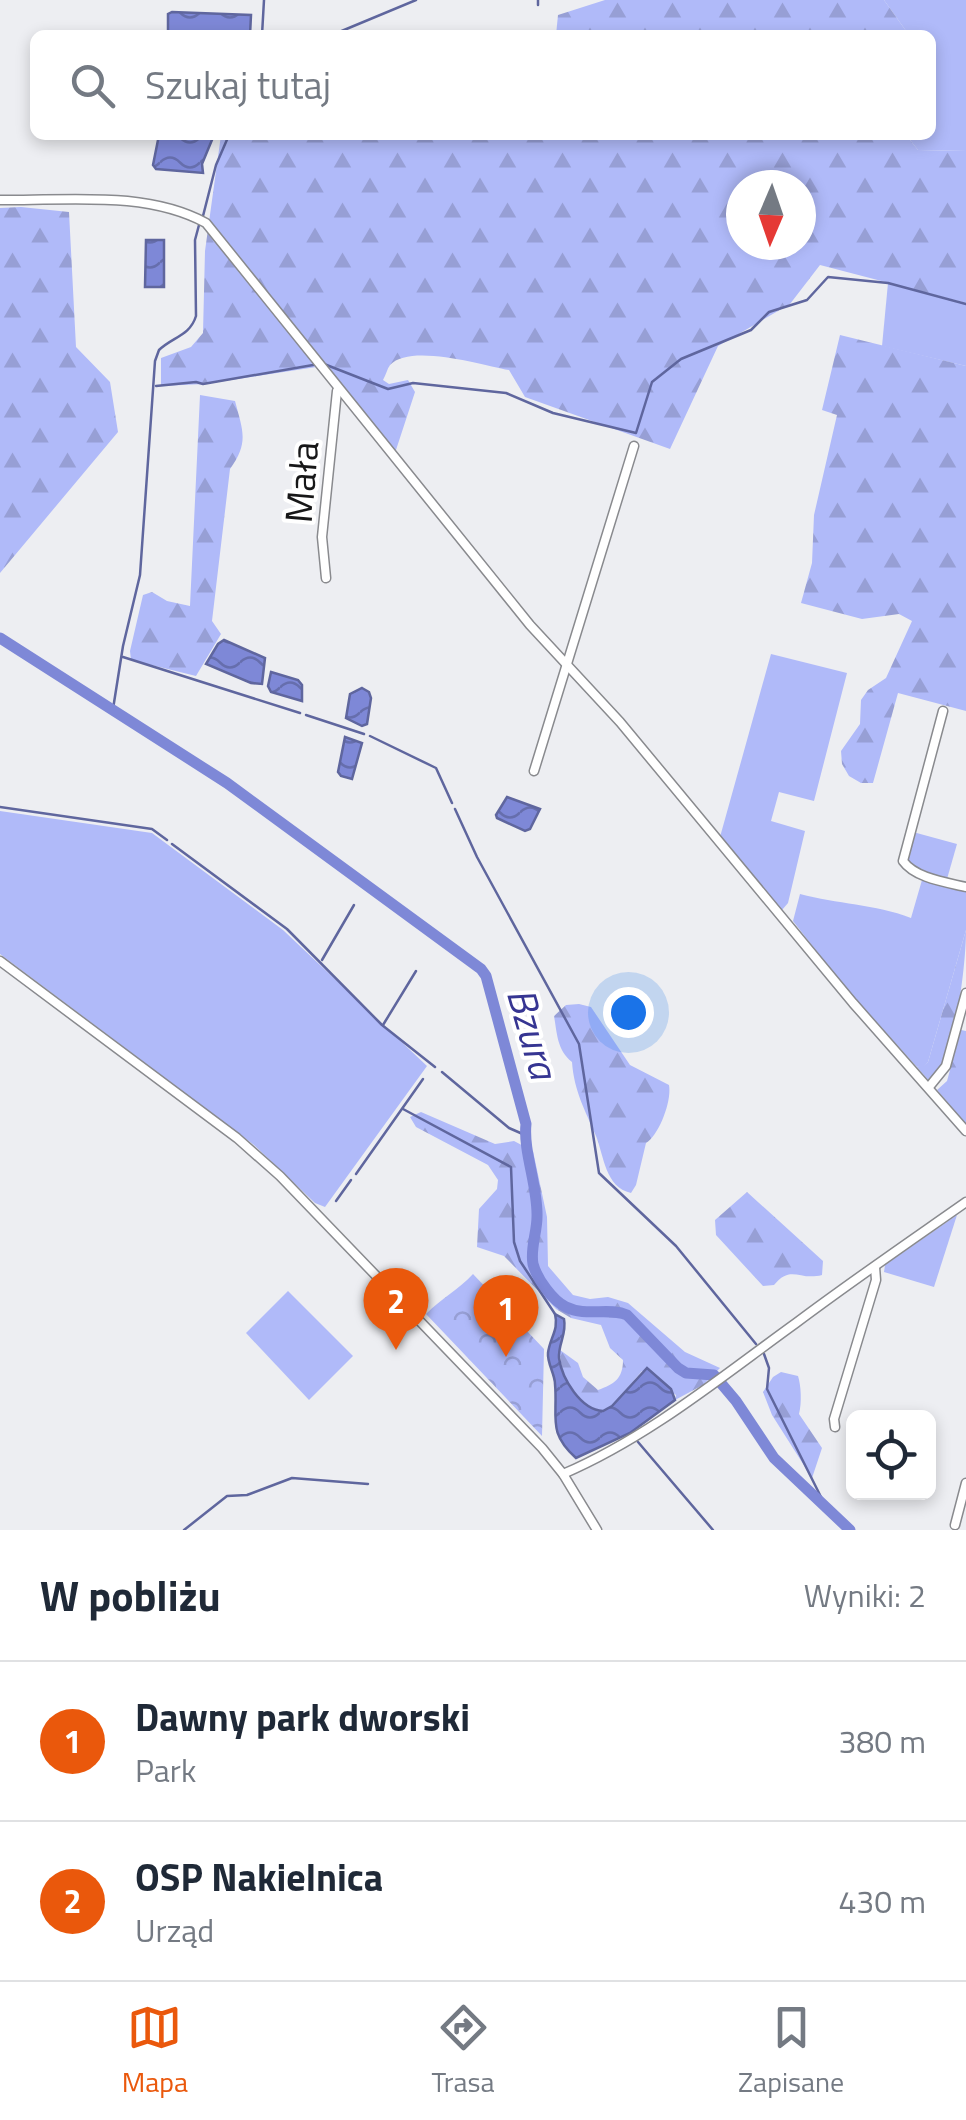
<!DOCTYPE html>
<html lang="pl">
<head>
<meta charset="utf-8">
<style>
  body { margin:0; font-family:"Titillium Web",sans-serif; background:#f2f2f3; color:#1f2937 }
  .controls { position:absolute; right:30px; bottom:30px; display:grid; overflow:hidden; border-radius:15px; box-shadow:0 5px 15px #0003 }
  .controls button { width:90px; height:90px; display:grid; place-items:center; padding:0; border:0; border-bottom:2px solid #e0e1e3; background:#fff; color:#1f2937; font:50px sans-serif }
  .compass { position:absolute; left:726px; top:170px; width:90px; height:90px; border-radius:50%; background:#fff; box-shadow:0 5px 15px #0003; rotate:182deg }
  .you { position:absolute; left:628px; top:1012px; width:35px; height:35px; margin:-25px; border:8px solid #fff; border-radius:50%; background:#1a73e8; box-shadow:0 0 0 15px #1a73e833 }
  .badge { display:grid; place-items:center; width:65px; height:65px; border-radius:50%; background:#ea580c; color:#fff; font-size:32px; font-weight:700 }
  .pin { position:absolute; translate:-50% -82px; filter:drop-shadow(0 2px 5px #0008) }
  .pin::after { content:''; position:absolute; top:52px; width:35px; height:30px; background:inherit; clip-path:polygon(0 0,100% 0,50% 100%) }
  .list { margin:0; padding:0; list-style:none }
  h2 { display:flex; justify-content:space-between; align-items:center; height:130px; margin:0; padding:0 40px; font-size:42px }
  h2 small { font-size:32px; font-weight:400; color:#747a83 }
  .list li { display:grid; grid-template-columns:65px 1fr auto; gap:30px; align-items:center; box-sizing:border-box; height:160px; padding:0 40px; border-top:2px solid #e0e1e3 }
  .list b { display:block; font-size:38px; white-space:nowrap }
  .list p { margin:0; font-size:32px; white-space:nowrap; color:#747a83 }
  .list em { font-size:32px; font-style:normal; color:#747a83 }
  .icon { flex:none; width:55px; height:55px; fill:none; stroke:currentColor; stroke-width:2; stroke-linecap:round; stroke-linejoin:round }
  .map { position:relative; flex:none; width:966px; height:1530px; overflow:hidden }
  .search { position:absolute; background:#fff; box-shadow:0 5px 15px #0003; left:30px; right:30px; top:30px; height:110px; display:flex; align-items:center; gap:25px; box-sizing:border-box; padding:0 35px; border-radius:15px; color:#747a83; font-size:38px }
  .sheet { height:450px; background:#fff }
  nav { display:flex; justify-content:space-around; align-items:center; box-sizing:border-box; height:140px; border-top:2px solid #e0e1e3; background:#fff; font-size:28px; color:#747a83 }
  nav a { display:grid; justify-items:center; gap:5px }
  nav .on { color:#ea580c }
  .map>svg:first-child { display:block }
  .green { fill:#b0baf9 }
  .forest { fill:url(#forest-firs); fill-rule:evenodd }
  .park { fill:url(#park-crowns) }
  .water { fill:url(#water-waves); stroke:#5f669e; stroke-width:2.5 }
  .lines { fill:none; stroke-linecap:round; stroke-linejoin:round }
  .stream { stroke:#5f669e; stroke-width:2.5 }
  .river { stroke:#7e88d7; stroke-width:11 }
  .minor-casing { stroke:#898a8e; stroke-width:11 }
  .minor { stroke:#fff; stroke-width:8 }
  .labels { text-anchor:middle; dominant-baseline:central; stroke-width:8; stroke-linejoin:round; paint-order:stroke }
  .street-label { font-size:38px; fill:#171718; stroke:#fff }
  .water-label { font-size:40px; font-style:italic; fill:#363592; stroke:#fff }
</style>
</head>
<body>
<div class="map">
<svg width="966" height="1530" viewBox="0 0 966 1530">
  <defs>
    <pattern id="forest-firs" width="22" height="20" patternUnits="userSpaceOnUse" patternTransform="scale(2.5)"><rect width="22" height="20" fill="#b0baf9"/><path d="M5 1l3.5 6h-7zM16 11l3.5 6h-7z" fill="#979fd5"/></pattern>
    <pattern id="park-crowns" width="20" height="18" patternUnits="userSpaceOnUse" patternTransform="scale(2.5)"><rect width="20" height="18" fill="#b0baf9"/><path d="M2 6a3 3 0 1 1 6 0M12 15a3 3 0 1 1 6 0" fill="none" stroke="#979fd5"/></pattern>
    <pattern id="water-waves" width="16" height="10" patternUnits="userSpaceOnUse" patternTransform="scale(2.5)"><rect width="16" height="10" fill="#7e88d7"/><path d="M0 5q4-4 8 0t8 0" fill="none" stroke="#666ead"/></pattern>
  </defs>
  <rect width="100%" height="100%" fill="#edeef2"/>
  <g class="green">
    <path d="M 884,0 L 966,0 L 966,151 L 918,150 L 906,135 L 931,135 L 931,35 L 909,35 Z"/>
    <path d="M 888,283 L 966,303 L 966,366 L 882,346 Z"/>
    <path d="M 771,654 L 847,673 L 814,801 L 779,792 L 771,821 L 805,831 L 788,903 L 782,910 L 720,837 Z"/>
    <path d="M 0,811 L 152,833 L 283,930 L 427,1066 L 325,1207 L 315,1203 L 254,1145 L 0,954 Z"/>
    <path d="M 913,832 L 957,844 L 947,879 L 915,868 L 907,860 Z"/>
    <path d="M 922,880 L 966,891 L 966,930 L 928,1062 L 923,1068 L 916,1066 L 841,983 L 793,921 L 800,894 C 837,904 875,904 911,918 Z"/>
    <path d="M 957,1215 L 934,1287 L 884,1272 L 885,1265 Z"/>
    <path d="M 288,1291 L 353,1356 L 309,1400 L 246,1333 Z"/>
  </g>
  <g class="forest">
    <path d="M 605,0 L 884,0 L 909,35 L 556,35 L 558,15 Z"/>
    <path d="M 221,135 L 906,135 L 918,150 L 966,151 L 966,303 L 820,265 L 790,304 L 718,346 L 670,449 L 525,397 L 509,370 C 482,365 410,343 390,365 C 387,369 386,375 383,380 L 389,384 L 408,380 L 415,392 L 395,453 L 323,366 L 205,384 L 161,386 L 161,358 L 191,347 L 203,333 L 205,251 ZM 741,185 L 801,185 L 801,245 L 741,245 Z"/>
    <path d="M 21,207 L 69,212 L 76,347 L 110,382 L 118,432 L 0,573 L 0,208 Z"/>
    <path d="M 840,335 L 966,366 L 966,711 L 898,693 L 873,783 L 861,783 L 849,776 L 842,764 L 841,751 L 860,724 L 861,700 L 868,690 L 886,678 L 912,621 L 899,614 L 862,619 L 801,603 L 812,563 L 814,515 L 837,415 L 822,410 Z"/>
    <path d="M 200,395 L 235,401 C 243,431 249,443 230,469 L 212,621 L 221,634 L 196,676 L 131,660 L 130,651 L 143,595 L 152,592 L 167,601 L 190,606 Z"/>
    <path d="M 966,930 C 966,965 956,1058 929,1081 L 916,1066 L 923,1067 L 928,1062 Z"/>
    <path d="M 579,1004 L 591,1007 L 630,1065 L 669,1085 C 672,1101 659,1135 646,1143 L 636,1185 L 631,1193 C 605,1187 604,1156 596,1136 C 585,1110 574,1091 572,1062 C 557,1050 557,1033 554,1016 L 566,1005 Z"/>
    <path d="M 961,1030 L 966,1031 L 966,1124 L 937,1090 L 947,1081 Z"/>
    <path d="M 421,1112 L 495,1144 L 514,1141 L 533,1151 L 547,1217 L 548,1266 L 573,1295 L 590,1299 L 608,1297 L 628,1303 L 685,1352 L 720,1368 L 703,1385 L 675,1400 L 676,1395 L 642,1371 L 612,1406 L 603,1411 C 577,1409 559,1374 560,1350 L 578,1363 L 583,1377 L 598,1390 C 614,1384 623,1379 623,1360 L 610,1348 L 601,1325 L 571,1318 L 556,1309 L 504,1256 L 477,1247 L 479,1209 L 497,1189 L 498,1180 L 488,1165 L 416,1127 L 410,1117 Z"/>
    <path d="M 747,1192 L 823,1261 L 822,1275 C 799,1281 791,1264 774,1285 L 763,1286 L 716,1235 L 715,1220 Z"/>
    <path d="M 781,1372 L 798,1376 C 801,1385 802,1403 799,1414 L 822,1448 L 812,1478 L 772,1415 L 763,1392 L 773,1377 Z"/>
  </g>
  <path class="park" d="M 473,1274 L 544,1349 L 542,1436 L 426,1314 C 442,1298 458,1290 473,1274 Z"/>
  <g class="water">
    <path d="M 172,12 L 251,15 L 250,35 L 168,35 L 168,14 Z"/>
    <path d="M 159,135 L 214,135 L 202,164 L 203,173 L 156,169 L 153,165 Z"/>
    <path d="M 146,240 L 164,240 L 164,287 L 145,287 Z"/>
    <path d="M 224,640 L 265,658 L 262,684 L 251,683 L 206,664 L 218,644 Z"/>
    <path d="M 271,672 L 298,680 L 302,685 L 302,701 L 271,692 L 268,686 Z"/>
    <path d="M 362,688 L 369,692 L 371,698 L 367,724 L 362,726 L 346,718 L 350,694 Z"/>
    <path d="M 345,737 L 362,743 L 352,779 L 341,776 L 338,772 Z"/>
    <path d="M 507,797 L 540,809 L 530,829 L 525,831 L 497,818 L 496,815 Z"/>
    <path d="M 555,1314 L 564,1319 C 567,1334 558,1344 559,1358 C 562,1379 581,1410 603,1411 L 612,1406 L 647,1368 L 671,1389 L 675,1400 L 630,1433 L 576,1458 C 547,1432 558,1418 555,1384 C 555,1374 547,1363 548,1353 C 550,1337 559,1330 555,1314 Z"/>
  </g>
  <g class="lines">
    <g class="stream">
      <path d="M 538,5 L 538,0"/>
      <path d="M 262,35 L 264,0"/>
      <path d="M 332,35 L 416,0"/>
      <path d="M 203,216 L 216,165 L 229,135"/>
      <path d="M 324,364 L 388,389 L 413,383 L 506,393 L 553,413 L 636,433 L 652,382 L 681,359 L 751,330 L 769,312 L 807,300 L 828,277 L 888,283 L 966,304"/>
      <path d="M 156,386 L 196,382 L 203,384 L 313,365"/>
      <path d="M 123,657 L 300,713"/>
      <path d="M 113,709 L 123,646 L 140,575 L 155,361 L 159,350 C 172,337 190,336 196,316 L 195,240 L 199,225"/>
      <path d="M 306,715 L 364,734"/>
      <path d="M 370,736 L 436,768 L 452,803"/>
      <path d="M 0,807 L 152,829 L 167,840"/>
      <path d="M 455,809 L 477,857 L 579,1044 L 599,1173 L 676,1246 L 756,1344"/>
      <path d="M 172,844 L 287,929 L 382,1025 L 435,1067"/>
      <path d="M 322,960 L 354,905"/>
      <path d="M 383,1025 L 416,971"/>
      <path d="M 442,1072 L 509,1128 L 525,1135"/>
      <path d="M 403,1109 L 511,1167 L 514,1242 L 520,1261 L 555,1314"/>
      <path d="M 356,1174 L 423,1079"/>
      <path d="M 336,1201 L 351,1180"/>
      <path d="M 764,1354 L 769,1368 L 767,1389 L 821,1497 L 821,1503"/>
      <path d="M 638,1442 L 713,1530"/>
      <path d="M 184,1530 L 227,1496 L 247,1495 L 292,1478 L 368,1484"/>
    </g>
    <path class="river" d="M 0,638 L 227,783 L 481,969 L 486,976 L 526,1124 C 523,1152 538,1186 537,1217 C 537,1232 530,1249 533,1264 C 537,1279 553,1301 566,1307 C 586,1317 609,1307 627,1315 L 678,1368 L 686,1373 L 714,1375 L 736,1401 L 774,1458 L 850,1530"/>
    <g class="minor-casing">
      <g id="minor">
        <path d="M 0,200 C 66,201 145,190 206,223 L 530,625 L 620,722 L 853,1003 L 966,1131"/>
        <path d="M 326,578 L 322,537 L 337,391"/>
        <path d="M 943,711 L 903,861 C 915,878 945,882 966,887"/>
        <path d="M 534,771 L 634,446"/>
        <path d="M 0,961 L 237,1138 L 280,1176 L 542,1448 L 563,1474 L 597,1530"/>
        <path d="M 929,1087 L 946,1066 L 966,993"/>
        <path d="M 835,1427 L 834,1419 L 876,1280 L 875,1267"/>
        <path d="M 563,1474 C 649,1437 721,1377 796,1323 C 852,1281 909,1242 966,1202"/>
        <path d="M 955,1525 L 966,1483"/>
      </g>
    </g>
    <use href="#minor" class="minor"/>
  </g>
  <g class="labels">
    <g class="street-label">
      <text transform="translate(301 482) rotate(-85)">Mała</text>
    </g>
    <g class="water-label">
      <text transform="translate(533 1033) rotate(74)">Bzura</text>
    </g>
  </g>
</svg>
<div class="controls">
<button><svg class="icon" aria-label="locate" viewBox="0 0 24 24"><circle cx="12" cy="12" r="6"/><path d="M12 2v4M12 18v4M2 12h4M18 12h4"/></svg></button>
</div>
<svg class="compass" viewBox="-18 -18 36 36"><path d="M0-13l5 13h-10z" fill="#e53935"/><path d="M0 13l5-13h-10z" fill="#747a83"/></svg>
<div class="you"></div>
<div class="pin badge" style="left:506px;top:1357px">1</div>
<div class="pin badge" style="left:396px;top:1350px">2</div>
<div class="search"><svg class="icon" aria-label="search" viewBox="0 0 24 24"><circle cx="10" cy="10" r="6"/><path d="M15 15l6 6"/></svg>Szukaj tutaj</div>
</div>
<section class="sheet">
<h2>W pobliżu<small>Wyniki: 2</small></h2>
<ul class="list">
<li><span class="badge">1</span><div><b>Dawny park dworski</b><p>Park</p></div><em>380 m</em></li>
<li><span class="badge">2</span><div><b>OSP Nakielnica</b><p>Urząd</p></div><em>430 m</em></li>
</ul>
</section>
<nav>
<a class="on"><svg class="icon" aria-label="map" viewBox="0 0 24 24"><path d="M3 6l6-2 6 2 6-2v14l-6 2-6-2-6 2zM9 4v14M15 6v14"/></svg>Mapa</a>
<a><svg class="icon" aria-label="directions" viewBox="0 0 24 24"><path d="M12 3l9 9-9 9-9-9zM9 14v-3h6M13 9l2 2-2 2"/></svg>Trasa</a>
<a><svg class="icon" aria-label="saved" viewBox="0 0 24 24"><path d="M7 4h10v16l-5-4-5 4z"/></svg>Zapisane</a>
</nav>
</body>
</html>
